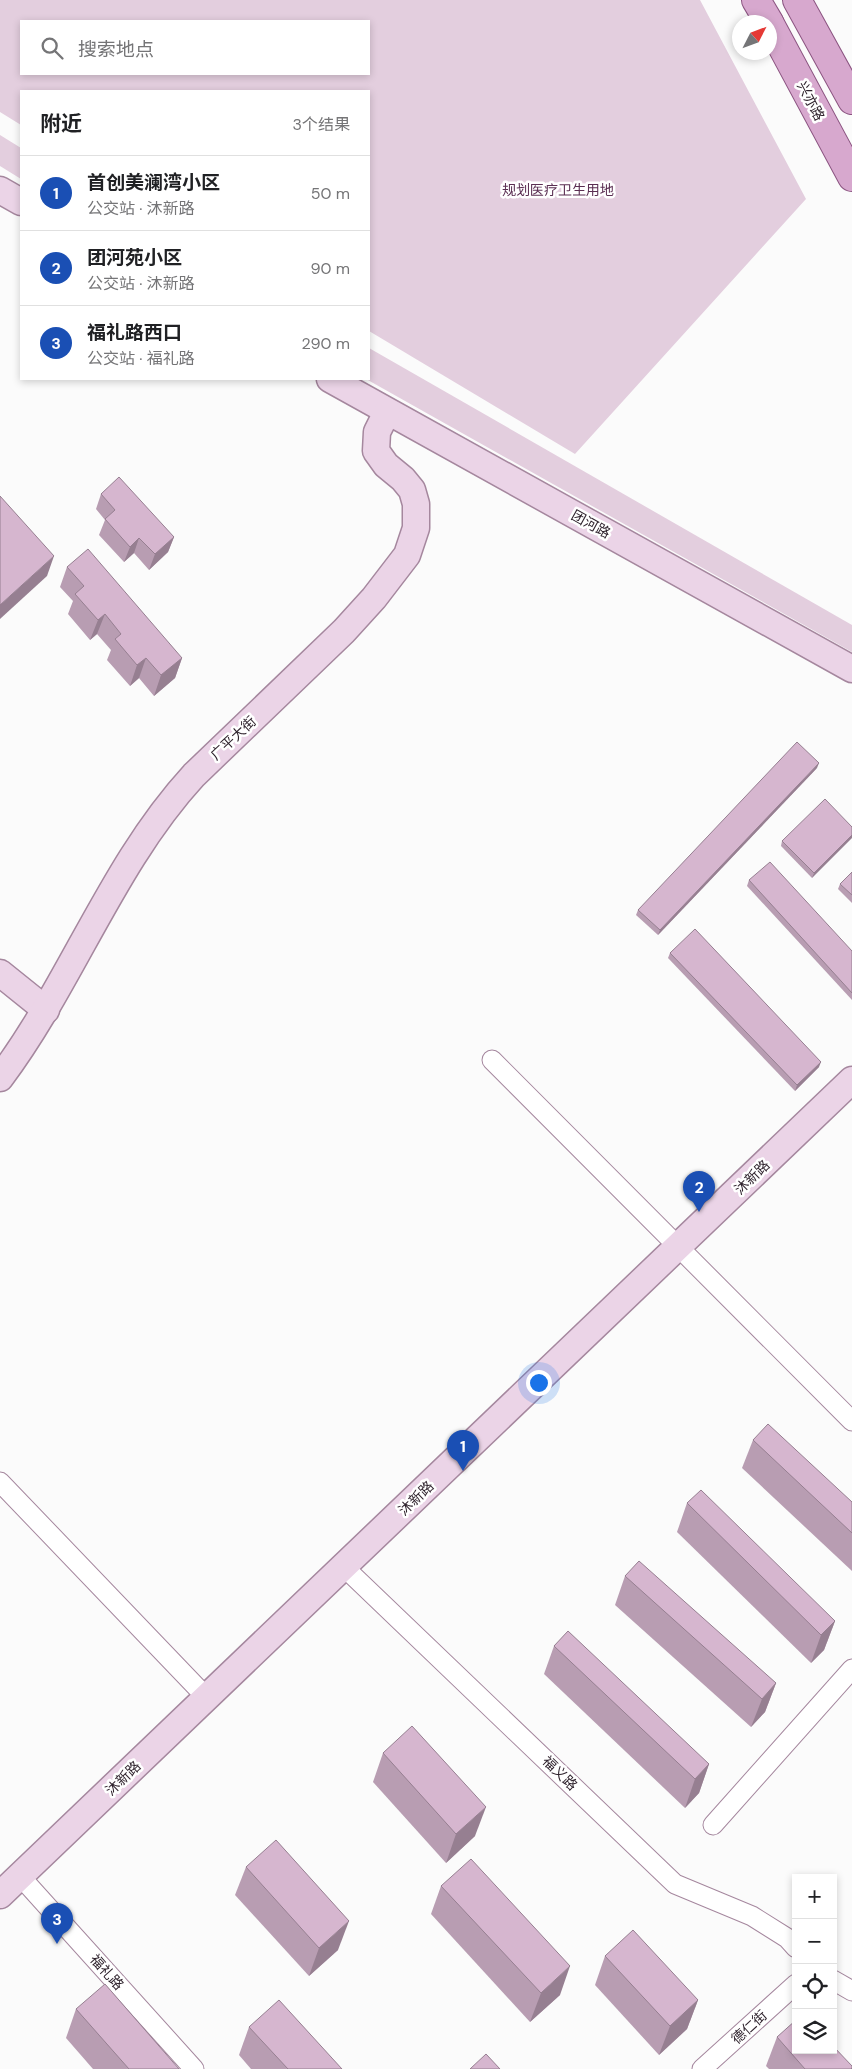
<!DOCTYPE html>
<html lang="zh">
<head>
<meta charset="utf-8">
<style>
  body { margin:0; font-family:"DM Sans","Noto Sans SC",sans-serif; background:#f6f6f6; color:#202124 }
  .controls { position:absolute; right:15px; bottom:15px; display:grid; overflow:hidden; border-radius:0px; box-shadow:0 2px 8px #0003 }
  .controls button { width:45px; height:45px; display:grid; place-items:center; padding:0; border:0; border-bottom:1px solid #e0e0e0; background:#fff; color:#202124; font:25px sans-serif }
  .compass { position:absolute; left:732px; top:15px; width:45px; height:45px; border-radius:50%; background:#fff; box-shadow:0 2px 8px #0003; rotate:48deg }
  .you { position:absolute; left:538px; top:1382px; width:18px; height:18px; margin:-12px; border:4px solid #fff; border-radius:50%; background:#1a73e8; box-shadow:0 0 0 8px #1a73e833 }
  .badge { display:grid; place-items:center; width:32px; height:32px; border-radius:50%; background:#7c3aed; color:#fff; font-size:16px; font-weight:700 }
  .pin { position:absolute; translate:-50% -41px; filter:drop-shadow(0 1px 2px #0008) }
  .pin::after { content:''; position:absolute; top:26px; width:18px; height:15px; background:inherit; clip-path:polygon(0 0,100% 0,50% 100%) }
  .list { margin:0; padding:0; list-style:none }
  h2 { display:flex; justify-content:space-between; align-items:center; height:65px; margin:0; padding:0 20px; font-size:21px }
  h2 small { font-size:16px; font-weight:400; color:#757577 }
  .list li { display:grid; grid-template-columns:32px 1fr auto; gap:15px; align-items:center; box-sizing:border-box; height:75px; padding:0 20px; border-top:1px solid #e0e0e0 }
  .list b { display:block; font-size:19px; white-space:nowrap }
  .list p { margin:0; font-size:16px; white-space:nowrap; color:#757577 }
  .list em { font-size:16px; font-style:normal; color:#757577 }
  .icon { flex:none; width:28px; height:28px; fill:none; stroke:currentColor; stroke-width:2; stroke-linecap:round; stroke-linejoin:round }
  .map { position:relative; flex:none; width:852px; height:2069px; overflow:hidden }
  .search { position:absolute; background:#fff; box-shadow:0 2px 8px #0003; left:20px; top:20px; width:350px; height:55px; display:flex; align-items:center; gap:12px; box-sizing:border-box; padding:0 18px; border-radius:0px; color:#757577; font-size:19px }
  .panel { position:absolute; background:#fff; box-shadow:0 2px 8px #0003; left:20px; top:90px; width:350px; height:290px; border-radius:0px }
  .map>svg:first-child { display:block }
  .green { fill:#e3cede; fill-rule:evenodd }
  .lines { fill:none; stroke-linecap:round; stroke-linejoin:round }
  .street-casing { stroke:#a5879e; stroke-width:21 }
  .secondary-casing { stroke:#a5879e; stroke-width:29 }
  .primary-casing { stroke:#8b5481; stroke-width:30 }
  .street { stroke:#fff; stroke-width:19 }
  .secondary { stroke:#ebd4e7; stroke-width:26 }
  .primary { stroke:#d7a8ce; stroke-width:28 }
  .wall { fill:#b89db2 }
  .shaded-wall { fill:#967f91 }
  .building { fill:#d6b6cf; stroke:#967f91 }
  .labels { text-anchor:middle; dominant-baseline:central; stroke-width:5; stroke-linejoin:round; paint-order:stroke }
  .street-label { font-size:14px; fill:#2f232d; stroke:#fff }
  .park-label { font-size:14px; fill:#5b2f53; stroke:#fff }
</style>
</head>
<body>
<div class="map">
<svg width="852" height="2069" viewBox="0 0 852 2069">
  <rect width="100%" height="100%" fill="#fbfbfb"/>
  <g class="green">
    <path d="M 0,0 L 700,0 L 806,199 L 575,454 L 369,331 L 369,91 L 21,91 L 21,125 L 0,112 ZM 369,21 L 369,74 L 21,74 L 21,21 Z"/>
    <path d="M 0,135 L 21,148 L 21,179 L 0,166 Z"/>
    <path d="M 369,348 L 852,625 L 852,652 L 366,379 L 369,379 Z"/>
  </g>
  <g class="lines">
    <g class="street-casing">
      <g id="street">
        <path d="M 492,1060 L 852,1421"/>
        <path d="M 0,1482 L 207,1698"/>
        <path d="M 344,1567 L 675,1884 L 752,1916 L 787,1938 L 796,1948"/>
        <path d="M 713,1825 L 852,1669"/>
        <path d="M 20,1876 L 194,2069"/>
        <path d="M 833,1980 L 852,1991"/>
        <path d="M 702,2069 L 796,1984"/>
      </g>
    </g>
    <g class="secondary-casing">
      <g id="secondary">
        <path d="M 0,190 L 21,202"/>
        <path d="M 330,379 L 852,669"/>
        <path d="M 0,973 L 46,1010"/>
        <path d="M 0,1078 C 72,982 112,864 194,775 L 344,631 L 374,598 L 407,555 L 416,528 L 416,504 L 412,490 L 403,479 L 386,465 L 376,451 L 377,432 L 387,412"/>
        <path d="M 0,1895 L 852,1080"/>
      </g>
    </g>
    <g class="primary-casing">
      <g id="primary">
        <path d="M 756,0 L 769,22"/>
        <path d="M 797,0 L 852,100"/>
        <path d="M 770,24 L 852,177"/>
      </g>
    </g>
    <use href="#street" class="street"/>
    <use href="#secondary" class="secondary"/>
    <use href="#primary" class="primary"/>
  </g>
  <g class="wall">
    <path d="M 101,494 L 174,537 L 168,552 L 149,570 L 134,553 L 124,562 L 99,535 L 105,520 L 96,509 Z"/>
    <path d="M 67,567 L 182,658 L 175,678 L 154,696 L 139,678 L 130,686 L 107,660 L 111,650 L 97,634 L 90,640 L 68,614 L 73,601 L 60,587 Z"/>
    <path d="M 817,768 L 658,935 L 636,915 L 638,910 Z"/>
    <path d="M 852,827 L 812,878 L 781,846 L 782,841 Z"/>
    <path d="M 852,872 L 852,903 L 838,889 L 840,884 Z"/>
    <path d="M 749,880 L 852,951 L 852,1000 L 747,886 Z"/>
    <path d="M 670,953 L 819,1067 L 795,1091 L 668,958 Z"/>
    <path d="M 753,1440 L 852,1502 L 852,1571 L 742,1468 Z"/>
    <path d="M 687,1503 L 835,1621 L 824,1650 L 811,1663 L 677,1532 Z"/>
    <path d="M 625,1576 L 776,1683 L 765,1712 L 751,1727 L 615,1605 Z"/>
    <path d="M 554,1646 L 709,1764 L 699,1793 L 685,1808 L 544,1674 Z"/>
    <path d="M 383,1753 L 475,1836 L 446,1863 L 373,1782 Z"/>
    <path d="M 246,1867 L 338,1950 L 309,1976 L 235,1895 Z"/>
    <path d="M 441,1886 L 560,1995 L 530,2022 L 431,1914 Z"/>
    <path d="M 605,1956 L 698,2000 L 687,2029 L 659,2055 L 595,1985 Z"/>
    <path d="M 76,2009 L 179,2069 L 93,2069 L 66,2038 Z"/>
    <path d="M 249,2027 L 342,2069 L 251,2069 L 239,2055 Z"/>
    <path d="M 777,2037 L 852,2069 L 769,2069 L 766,2066 Z"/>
  </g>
  <g class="shaded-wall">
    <path d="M 174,537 L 168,552 L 149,570 L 155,554 Z"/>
    <path d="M 139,538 L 134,553 L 124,562 L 130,547 Z"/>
    <path d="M 54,556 L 47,576 L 0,619 L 0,605 Z"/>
    <path d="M 105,614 L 97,634 L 90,640 L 98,620 Z"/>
    <path d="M 146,658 L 139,678 L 130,686 L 137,665 Z"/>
    <path d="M 182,658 L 175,678 L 154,696 L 161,675 Z"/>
    <path d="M 819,763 L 817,768 L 658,935 L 660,930 Z"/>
    <path d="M 852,835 L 852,838 L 812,878 L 814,873 Z"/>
    <path d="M 821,1062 L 819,1067 L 795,1091 L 797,1085 Z"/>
    <path d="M 835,1621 L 824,1650 L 811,1663 L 821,1635 Z"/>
    <path d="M 776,1683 L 765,1712 L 751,1727 L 762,1699 Z"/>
    <path d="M 709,1764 L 699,1793 L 685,1808 L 695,1779 Z"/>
    <path d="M 486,1807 L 475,1836 L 446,1863 L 456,1834 Z"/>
    <path d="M 349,1921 L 338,1950 L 309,1976 L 319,1948 Z"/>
    <path d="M 570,1966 L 560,1995 L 530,2022 L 541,1993 Z"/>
    <path d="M 698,2000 L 687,2029 L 659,2055 L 670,2026 Z"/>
  </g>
  <g class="building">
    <path d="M 119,477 L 174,537 L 155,554 L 139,538 L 130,547 L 105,519 L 115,510 L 101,494 Z"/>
    <path d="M 0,496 L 54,556 L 0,605 Z"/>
    <path d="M 88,549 L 182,658 L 161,675 L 146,658 L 137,665 L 115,639 L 121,634 L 105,614 L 98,620 L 75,594 L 84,586 L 67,567 Z"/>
    <path d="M 797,742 L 819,763 L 660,930 L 638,910 Z"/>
    <path d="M 825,799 L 852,827 L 852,835 L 814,873 L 782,841 Z"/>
    <path d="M 770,862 L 852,951 L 852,993 L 749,880 Z"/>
    <path d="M 852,872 L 852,895 L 840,884 Z"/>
    <path d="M 695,929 L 821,1062 L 797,1085 L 670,953 Z"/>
    <path d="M 768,1424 L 852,1502 L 852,1533 L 753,1440 Z"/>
    <path d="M 701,1490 L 835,1621 L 821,1635 L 687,1503 Z"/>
    <path d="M 639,1561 L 776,1683 L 762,1699 L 625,1576 Z"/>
    <path d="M 568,1631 L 709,1764 L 695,1779 L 554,1646 Z"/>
    <path d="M 412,1726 L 486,1807 L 456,1834 L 383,1753 Z"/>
    <path d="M 276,1840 L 349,1921 L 319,1948 L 246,1867 Z"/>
    <path d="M 471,1859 L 570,1966 L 541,1993 L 441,1886 Z"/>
    <path d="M 633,1930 L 698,2000 L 670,2026 L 605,1956 Z"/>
    <path d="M 105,1984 L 179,2069 L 129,2069 L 76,2009 Z"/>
    <path d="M 279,2000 L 342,2069 L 288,2069 L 249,2027 Z"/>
    <path d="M 796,2020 L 796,2050 L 833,2050 L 833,2046 L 852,2066 L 852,2068 L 851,2069 L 805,2069 L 777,2037 Z"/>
    <path d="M 486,2054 L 500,2069 L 470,2069 Z"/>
  </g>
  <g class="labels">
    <g class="street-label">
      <text transform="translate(811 101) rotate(62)">兴亦路</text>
      <text transform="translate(591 524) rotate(29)">团河路</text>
      <text transform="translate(233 738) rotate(-43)">广平大街</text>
      <text transform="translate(752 1177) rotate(-44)">沐新路</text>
      <text transform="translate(416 1498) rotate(-44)">沐新路</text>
      <text transform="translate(560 1773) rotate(44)">福义路</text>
      <text transform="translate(123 1778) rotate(-44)">沐新路</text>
      <text transform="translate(107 1972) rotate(48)">福礼路</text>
      <text transform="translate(749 2027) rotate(-42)">德仁街</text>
    </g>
    <g class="park-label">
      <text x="558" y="190">规划医疗卫生用地</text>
    </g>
  </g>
</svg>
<div class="controls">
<button>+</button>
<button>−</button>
<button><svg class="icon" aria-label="locate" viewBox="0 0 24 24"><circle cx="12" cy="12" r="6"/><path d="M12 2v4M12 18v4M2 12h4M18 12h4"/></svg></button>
<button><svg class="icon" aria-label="layers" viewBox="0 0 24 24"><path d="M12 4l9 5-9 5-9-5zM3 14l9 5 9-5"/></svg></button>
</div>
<svg class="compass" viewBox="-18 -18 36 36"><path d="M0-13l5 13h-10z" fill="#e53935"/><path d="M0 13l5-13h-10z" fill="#757577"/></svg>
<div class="you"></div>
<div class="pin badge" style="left:463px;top:1471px;background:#1a4fb4">1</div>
<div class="pin badge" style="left:699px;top:1212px;background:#1a4fb4">2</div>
<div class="pin badge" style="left:57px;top:1944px;background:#1a4fb4">3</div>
<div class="search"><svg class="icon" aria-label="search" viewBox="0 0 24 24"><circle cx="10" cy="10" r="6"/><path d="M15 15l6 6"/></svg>搜索地点</div>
<section class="panel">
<h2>附近<small>3个结果</small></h2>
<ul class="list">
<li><span class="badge" style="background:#1a4fb4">1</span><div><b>首创美澜湾小区</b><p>公交站 · 沐新路</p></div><em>50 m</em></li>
<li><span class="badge" style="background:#1a4fb4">2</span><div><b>团河苑小区</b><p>公交站 · 沐新路</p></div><em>90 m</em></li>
<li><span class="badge" style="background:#1a4fb4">3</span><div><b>福礼路西口</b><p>公交站 · 福礼路</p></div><em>290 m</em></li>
</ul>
</section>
</div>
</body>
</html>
